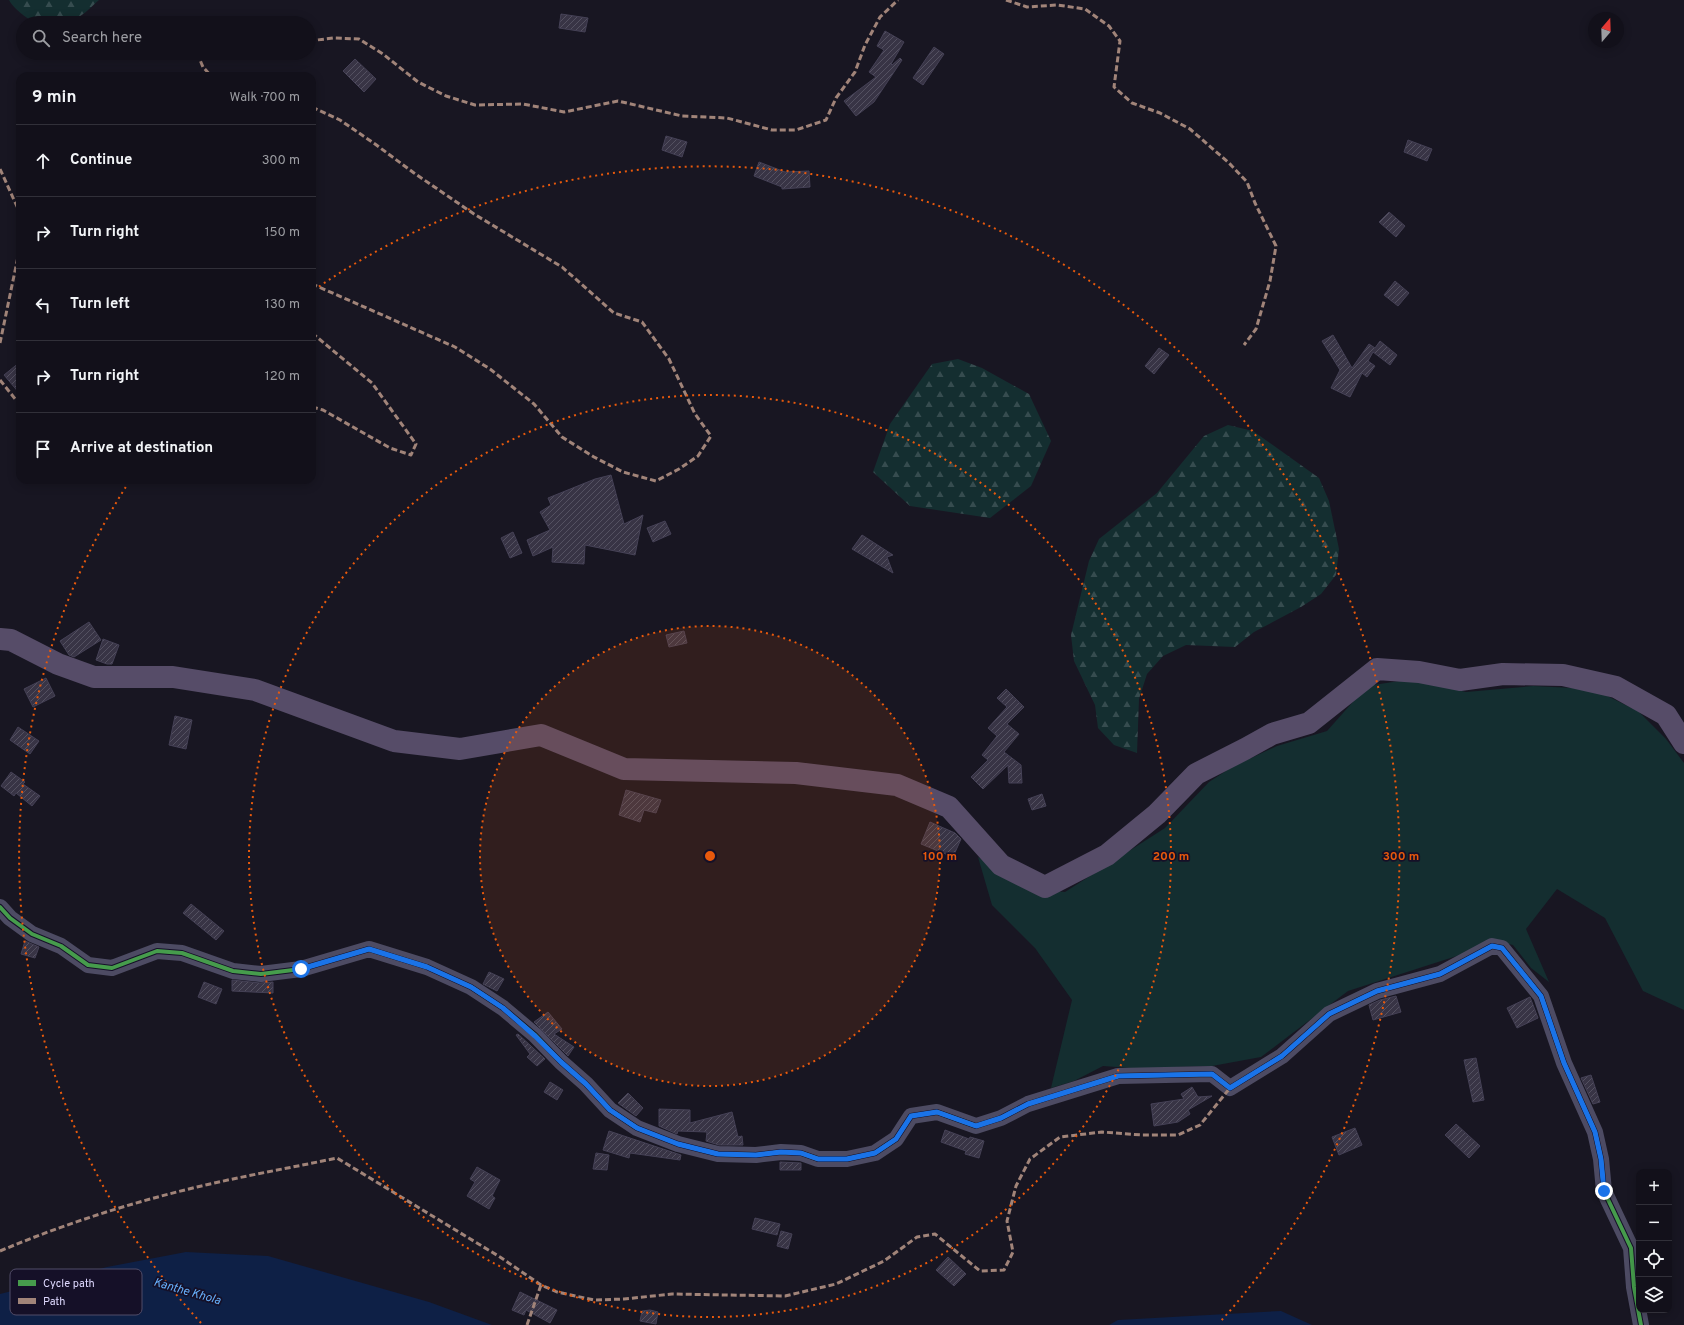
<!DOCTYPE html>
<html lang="en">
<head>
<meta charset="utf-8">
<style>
  body { margin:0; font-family:Overpass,sans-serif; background:#1f1e27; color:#f1f3f6 }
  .controls { position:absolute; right:12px; bottom:12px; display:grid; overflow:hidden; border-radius:8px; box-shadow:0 2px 10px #0003 }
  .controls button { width:36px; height:36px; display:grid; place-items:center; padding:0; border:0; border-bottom:1px solid #313039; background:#12101a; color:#f1f3f6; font:20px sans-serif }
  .compass { position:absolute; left:1588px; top:12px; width:36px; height:36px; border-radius:50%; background:#12101a; box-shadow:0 2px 10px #0003; rotate:19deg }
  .stop { position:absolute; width:12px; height:12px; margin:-9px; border:3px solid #1a73e8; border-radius:50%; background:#fff }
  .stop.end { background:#1a73e8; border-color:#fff; box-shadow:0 1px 4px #0008 }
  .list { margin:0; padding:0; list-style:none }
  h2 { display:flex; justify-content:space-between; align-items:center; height:52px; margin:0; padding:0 16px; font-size:17px }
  h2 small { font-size:13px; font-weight:400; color:#9c9da2 }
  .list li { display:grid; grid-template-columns:26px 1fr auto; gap:12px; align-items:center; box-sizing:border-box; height:72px; padding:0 16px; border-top:1px solid #313039 }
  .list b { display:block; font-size:15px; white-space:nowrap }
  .list em { font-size:13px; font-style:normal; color:#9c9da2 }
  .icon { flex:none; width:22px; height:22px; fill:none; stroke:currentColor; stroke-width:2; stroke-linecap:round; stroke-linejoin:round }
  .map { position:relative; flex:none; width:1684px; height:1325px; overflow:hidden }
  .search { position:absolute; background:#12101a; box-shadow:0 2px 10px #0003; left:16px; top:16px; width:300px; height:44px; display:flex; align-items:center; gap:10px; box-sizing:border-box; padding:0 14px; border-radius:22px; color:#9c9da2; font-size:15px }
  .panel { position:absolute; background:#12101a; box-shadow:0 2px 10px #0003; left:16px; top:72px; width:300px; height:412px; border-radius:12px }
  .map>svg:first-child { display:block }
  .green { fill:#142e30 }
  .forest { fill:url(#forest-firs) }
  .water { fill:#0e2046 }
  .building { fill:url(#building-hatch); stroke:#454156 }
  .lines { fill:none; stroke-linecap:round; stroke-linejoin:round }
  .minor { stroke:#4d4b63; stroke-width:16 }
  .primary { stroke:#564c68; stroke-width:22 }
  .quiet { stroke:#a18479; stroke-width:3; stroke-dasharray:6 3; stroke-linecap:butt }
  .cycleway-casing { stroke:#151028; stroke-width:6 }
  .cycleway { stroke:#469c4c; stroke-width:4 }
  .route { stroke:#1a73e8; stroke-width:5 }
  .ring { fill:none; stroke:#e8590c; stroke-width:2; stroke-dasharray:2 4 }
  .labels { text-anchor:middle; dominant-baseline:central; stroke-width:3.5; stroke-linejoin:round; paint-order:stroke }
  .water-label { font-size:12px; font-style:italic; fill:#67b1fd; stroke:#151028 }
  .key { fill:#151028; stroke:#514c68; stroke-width:1 }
  .key-label { font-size:11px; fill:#ded8fe }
  .centre { fill:#e8590c; stroke:#151028; stroke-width:2 }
  .ring-label { font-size:12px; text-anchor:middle; font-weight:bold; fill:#e8590c; stroke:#151028; stroke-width:3.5; stroke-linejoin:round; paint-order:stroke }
</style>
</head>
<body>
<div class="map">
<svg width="1684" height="1325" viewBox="0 0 1684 1325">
  <defs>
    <pattern id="forest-firs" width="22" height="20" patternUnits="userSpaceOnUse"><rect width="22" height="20" fill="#142e30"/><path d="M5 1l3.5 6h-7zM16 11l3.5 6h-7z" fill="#364c4f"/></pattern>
    <pattern id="building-hatch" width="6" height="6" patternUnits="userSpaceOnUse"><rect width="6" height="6" fill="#383445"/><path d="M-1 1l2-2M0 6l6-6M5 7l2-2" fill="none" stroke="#545161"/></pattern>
  </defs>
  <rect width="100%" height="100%" fill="#181622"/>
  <path class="green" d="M 1412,679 L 1466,692 L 1533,686 L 1593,689 L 1638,711 L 1666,739 L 1684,763 L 1684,1010 L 1643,991 L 1605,918 L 1557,889 L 1526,929 L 1549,982 L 1531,968 L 1513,945 L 1494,941 L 1466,953 L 1348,991 L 1261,1057 L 1212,1066 L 1174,1067 L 1143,1069 L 1103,1066 L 1074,1081 L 1051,1088 L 1072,1000 L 1035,948 L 992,905 L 978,857 L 1025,888 L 1065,892 L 1165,828 L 1209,782 L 1232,767 L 1277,746 L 1327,731 L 1367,686 Z"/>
  <g class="forest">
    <path d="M 9,0 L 99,0 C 92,6 85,14 77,18 C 69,24 48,25 38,23 C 29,21 13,8 9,0 Z"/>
    <path d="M 958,359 L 982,368 L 1029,394 L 1051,441 L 1031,486 L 990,518 L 910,506 L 873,472 L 890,424 L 932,364 Z"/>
    <path d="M 1228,425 L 1253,431 L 1319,478 L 1329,501 L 1339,549 L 1336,575 L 1321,594 L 1301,607 L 1254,632 L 1235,647 L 1186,645 L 1163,656 L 1147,674 L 1139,699 L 1137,753 L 1114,745 L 1098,728 L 1095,705 L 1074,661 L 1071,635 L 1089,561 L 1099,539 L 1157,493 L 1204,436 Z"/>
  </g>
  <g class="water">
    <path d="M 186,1252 L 268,1256 L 429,1302 L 492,1325 L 0,1325 L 0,1294 L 107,1267 Z"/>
    <path d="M 1281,1311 L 1312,1325 L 1109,1325 L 1118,1320 Z"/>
  </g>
  <g class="building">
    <path d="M 561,14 L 588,18 L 585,32 L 559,28 Z"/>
    <path d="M 885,31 L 904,42 L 891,64 L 892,65 L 900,58 L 902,60 L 874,102 L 856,116 L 844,101 L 876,77 L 869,72 L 884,50 L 877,46 Z"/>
    <path d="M 934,47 L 944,54 L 923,85 L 913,78 Z"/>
    <path d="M 355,59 L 376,79 L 364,92 L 343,71 Z"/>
    <path d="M 666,136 L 687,142 L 682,157 L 662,150 Z"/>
    <path d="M 1408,140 L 1432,149 L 1427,161 L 1404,152 Z"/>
    <path d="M 759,162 L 785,172 L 809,171 L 810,187 L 782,189 L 782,187 L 754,176 Z"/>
    <path d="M 1389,212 L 1405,226 L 1396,237 L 1379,222 Z"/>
    <path d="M 1395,281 L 1409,293 L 1398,306 L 1384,295 Z"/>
    <path d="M 1333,335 L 1352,368 L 1369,344 L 1375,348 L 1380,341 L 1397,355 L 1390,365 L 1373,352 L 1368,361 L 1375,366 L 1367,377 L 1362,373 L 1350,397 L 1331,388 L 1340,370 L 1322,341 Z"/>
    <path d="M 1159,348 L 1169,355 L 1154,374 L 1145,366 Z"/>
    <path d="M 20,362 L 20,394 L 4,375 Z"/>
    <path d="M 611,475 L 624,524 L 643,515 L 635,555 L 585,545 L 584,564 L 552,562 L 553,547 L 533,556 L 527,540 L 550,530 L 540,512 L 551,505 L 548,498 L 595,479 Z"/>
    <path d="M 665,521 L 671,534 L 653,542 L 647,528 Z"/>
    <path d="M 513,532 L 522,553 L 510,558 L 501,538 Z"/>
    <path d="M 862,535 L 893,555 L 887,557 L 893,573 L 852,549 Z"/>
    <path d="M 89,622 L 101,640 L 74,657 L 69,655 L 60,641 Z"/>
    <path d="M 684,631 L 687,643 L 669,647 L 666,635 Z"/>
    <path d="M 103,639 L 119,645 L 112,664 L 107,664 L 96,660 Z"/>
    <path d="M 46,678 L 55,696 L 33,707 L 24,689 Z"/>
    <path d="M 1006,689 L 1024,707 L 1007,724 L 1019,734 L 1004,752 L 1021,765 L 1022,783 L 1009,783 L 1008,765 L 983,789 L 971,777 L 988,760 L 982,755 L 997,736 L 988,728 L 1007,707 L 997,698 Z"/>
    <path d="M 175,716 L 192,720 L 186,749 L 169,745 Z"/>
    <path d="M 18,727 L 39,741 L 30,754 L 10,740 Z"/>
    <path d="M 11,772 L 25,782 L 23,784 L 40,796 L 32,806 L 16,793 L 14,796 L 1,786 Z"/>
    <path d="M 626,790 L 661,800 L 656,813 L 644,810 L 640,822 L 619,815 Z"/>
    <path d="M 1042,794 L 1046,806 L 1032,810 L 1028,799 Z"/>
    <path d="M 930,822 L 955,833 L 961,839 L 953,857 L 921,844 Z"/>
    <path d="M 191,904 L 224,931 L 216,940 L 183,913 Z"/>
    <path d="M 25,941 L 39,947 L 35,958 L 21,954 Z"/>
    <path d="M 489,972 L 504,979 L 497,991 L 483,984 Z"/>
    <path d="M 232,980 L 260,983 L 273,982 L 273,993 L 232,991 Z"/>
    <path d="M 204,982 L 222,989 L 216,1004 L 198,997 Z"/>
    <path d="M 1396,996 L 1401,1012 L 1373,1020 L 1369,1005 L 1380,1000 Z"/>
    <path d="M 1530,997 L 1538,1018 L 1517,1028 L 1507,1008 Z"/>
    <path d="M 548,1012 L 562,1029 L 554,1034 L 574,1047 L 568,1056 L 534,1022 Z"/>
    <path d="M 518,1034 L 545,1059 L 537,1066 L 527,1057 L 530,1054 L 516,1035 Z"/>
    <path d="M 1476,1058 L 1484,1100 L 1473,1102 L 1464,1060 Z"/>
    <path d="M 1591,1075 L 1600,1102 L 1593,1104 L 1581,1078 Z"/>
    <path d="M 550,1082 L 563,1090 L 557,1100 L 544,1092 Z"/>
    <path d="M 1192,1087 L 1198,1097 L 1212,1096 L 1188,1110 L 1190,1114 L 1178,1122 L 1154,1126 L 1151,1104 L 1184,1099 L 1181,1094 Z"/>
    <path d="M 628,1093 L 643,1108 L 636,1116 L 618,1103 Z"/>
    <path d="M 659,1109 L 690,1110 L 690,1123 L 732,1112 L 738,1137 L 742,1136 L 743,1145 L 719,1145 L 706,1141 L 707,1132 L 678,1131 L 677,1134 L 659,1126 Z"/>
    <path d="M 1456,1124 L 1480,1146 L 1469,1158 L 1445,1135 Z"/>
    <path d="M 1355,1128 L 1362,1145 L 1339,1155 L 1332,1137 Z"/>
    <path d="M 945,1130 L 969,1139 L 970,1137 L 984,1141 L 979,1158 L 965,1154 L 966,1151 L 941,1142 Z"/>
    <path d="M 609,1131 L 681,1155 L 680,1160 L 630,1153 L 629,1158 L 603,1150 Z"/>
    <path d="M 596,1153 L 609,1155 L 607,1170 L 593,1169 Z"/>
    <path d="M 780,1162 L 801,1163 L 801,1170 L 780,1170 Z"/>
    <path d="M 477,1167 L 500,1180 L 492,1196 L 495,1198 L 489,1209 L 467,1196 L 475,1182 L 470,1179 Z"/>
    <path d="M 755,1218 L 780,1224 L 777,1235 L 752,1229 Z"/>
    <path d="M 781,1231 L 792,1234 L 788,1249 L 777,1246 Z"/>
    <path d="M 948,1257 L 966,1274 L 954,1286 L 936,1270 Z"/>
    <path d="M 520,1292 L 557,1310 L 550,1323 L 526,1310 L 524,1315 L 512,1310 Z"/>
    <path d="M 650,1310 L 658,1312 L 656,1324 L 640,1321 L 642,1311 Z"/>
  </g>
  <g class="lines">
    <path class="minor" d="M 0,907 L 10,918 L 32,934 L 61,946 L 88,965 L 112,968 L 157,951 L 182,953 L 233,971 L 261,974 L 301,969 L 369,949 L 427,967 L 471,987 L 503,1008 L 535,1035 L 561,1062 L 586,1084 L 610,1110 L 637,1128 L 678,1144 L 718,1154 L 756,1155 L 781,1152 L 801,1153 L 818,1159 L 847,1159 L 875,1153 L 896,1139 L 911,1116 L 937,1112 L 976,1126 L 1001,1118 L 1028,1104 L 1118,1076 L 1212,1074 L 1230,1088 L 1282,1056 L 1329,1014 L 1377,991 L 1440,974 L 1492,946 L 1502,948 L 1541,996 L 1564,1063 L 1595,1132 L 1601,1159 L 1604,1191 L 1631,1248 L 1634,1287 L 1641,1325"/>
    <path class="primary" d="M 0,639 L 11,640 L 58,664 L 94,677 L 173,677 L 255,690 L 394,741 L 460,749 L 541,735 L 624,769 L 796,773 L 897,785 L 949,807 L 1001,865 L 1045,887 L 1107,855 L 1157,814 L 1196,774 L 1245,749 L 1272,734 L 1309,723 L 1377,669 L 1419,672 L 1460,680 L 1503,674 L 1563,675 L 1616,687 L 1666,715 L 1684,743"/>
    <g class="quiet">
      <path d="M 1006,0 L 1027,7 L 1057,5 L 1085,9 L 1109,26 L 1120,41 L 1114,87 L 1132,103 L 1160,113 L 1190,129 L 1229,163 L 1247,182 L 1255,203 L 1276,246 L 1270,281 L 1256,329 L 1244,345"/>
      <path d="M 309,41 L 333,38 L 359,39 L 383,54 L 418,82 L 446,96 L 475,105 L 523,104 L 564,112 L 618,101 L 682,116 L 727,118 L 772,130 L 796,130 L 826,120 L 836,98 L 855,72 L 865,45 L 880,17 L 898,0"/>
      <path d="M 197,53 L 203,67 L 211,76"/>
      <path d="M 312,107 L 340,120 L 375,144 L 414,173 L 474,214 L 562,267 L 614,313 L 642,322 L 669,359 L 695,414 L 711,436 L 698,456 L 679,469 L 656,481 L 623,472 L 594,457 L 562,437 L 534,404 L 490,369 L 455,347 L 312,284"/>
      <path d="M 0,169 L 20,213"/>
      <path d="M 312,333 L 372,383 L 416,444 L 411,455 L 390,448 L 323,410 L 312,407"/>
      <path d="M 0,343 L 20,247"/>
      <path d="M 0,380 L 16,400 L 20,400"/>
      <path d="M 0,1251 C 64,1224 130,1203 197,1187 C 243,1176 290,1168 337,1158 L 500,1257 L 541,1285 L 557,1292 L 594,1300 L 624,1299 L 672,1294 L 785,1296 L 836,1284 L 884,1261 L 917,1237 L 935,1234 L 980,1271 L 1004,1270 L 1013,1252 L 1007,1221 L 1016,1186 L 1030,1159 L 1060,1137 L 1102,1132 L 1142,1135 L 1178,1135 L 1200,1125 L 1230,1088"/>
      <path d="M 527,1325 L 541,1285"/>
    </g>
    <g class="cycleway-casing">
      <path id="cycleway" d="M 0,907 L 10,918 L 32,934 L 61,946 L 88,965 L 112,968 L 157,951 L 182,953 L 233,971 L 261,974 L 301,969 L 369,949 L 427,967 L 471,987 L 503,1008 L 535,1035 L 561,1062 L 586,1084 L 610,1110 L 637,1128 L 678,1144 L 718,1154 L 756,1155 L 781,1152 L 801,1153 L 818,1159 L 847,1159 L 875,1153 L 896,1139 L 911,1116 L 937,1112 L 976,1126 L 1001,1118 L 1028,1104 L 1118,1076 L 1212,1074 L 1230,1088 L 1282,1056 L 1329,1014 L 1377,991 L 1440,974 L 1492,946 L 1502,948 L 1541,996 L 1564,1063 L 1595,1132 L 1601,1159 L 1604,1191 L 1631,1248 L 1634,1287 L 1641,1325"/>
    </g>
    <use href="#cycleway" class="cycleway"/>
  </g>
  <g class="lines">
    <path class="route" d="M 301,969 L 369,949 L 427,967 L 471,987 L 503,1008 L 535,1036 L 561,1062 L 586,1084 L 610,1110 L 637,1128 L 678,1144 L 718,1154 L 756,1155 L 781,1152 L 801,1153 L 818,1159 L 847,1159 L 875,1153 L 896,1139 L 911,1116 L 937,1112 L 976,1126 L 1001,1118 L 1028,1104 L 1118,1076 L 1212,1074 L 1230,1088 L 1282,1056 L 1329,1014 L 1377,991 L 1440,974 L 1492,946 L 1502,948 L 1541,996 L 1564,1063 L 1595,1132 L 1601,1159 L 1604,1191"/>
  </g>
  <circle cx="710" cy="856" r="230" fill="#e8590c" fill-opacity=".12"/>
  <g class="ring">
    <circle cx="710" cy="856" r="230"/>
    <circle cx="710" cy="856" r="461"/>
    <path d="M201 1323A691 691 0 0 1 127 485M314 290A691 691 0 0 1 1219 1323"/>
  </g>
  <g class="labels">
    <g class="water-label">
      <text transform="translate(187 1292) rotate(16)">Kanthe Khola</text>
    </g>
  </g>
  <rect x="10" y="1269" width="132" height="46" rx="6" class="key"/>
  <rect x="18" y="1280" width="18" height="6" fill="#469c4c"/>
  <rect x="18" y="1298" width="18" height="6" fill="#a18479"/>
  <g class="key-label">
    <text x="43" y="1287">Cycle path</text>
    <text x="43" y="1305">Path</text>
  </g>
  <circle cx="710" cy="856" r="6" class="centre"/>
  <g class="ring-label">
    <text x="940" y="860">100 m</text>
    <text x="1171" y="860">200 m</text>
    <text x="1401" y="860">300 m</text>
  </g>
</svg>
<div class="controls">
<button>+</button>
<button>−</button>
<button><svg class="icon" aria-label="locate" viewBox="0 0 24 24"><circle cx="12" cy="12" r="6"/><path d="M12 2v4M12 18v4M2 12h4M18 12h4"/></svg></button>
<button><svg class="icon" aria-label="layers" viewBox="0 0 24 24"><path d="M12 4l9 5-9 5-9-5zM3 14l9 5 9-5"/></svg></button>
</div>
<svg class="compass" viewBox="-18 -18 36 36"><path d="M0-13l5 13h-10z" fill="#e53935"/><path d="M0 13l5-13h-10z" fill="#9c9da2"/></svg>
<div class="stop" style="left:301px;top:969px"></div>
<div class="stop end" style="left:1604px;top:1191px"></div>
<div class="search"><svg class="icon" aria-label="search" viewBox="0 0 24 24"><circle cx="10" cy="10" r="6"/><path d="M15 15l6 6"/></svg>Search here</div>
<section class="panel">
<h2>9 min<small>Walk · 700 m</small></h2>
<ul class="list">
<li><svg class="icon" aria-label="ahead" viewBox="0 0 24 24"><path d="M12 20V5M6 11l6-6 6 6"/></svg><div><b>Continue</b></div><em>300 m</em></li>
<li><svg class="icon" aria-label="right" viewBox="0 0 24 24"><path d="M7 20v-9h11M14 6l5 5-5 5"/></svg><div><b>Turn right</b></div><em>150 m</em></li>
<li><svg class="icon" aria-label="left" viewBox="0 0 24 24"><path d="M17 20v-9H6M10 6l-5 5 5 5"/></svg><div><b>Turn left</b></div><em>130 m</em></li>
<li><svg class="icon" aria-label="right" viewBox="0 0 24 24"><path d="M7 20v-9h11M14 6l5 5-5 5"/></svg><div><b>Turn right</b></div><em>120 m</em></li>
<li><svg class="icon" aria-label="arrive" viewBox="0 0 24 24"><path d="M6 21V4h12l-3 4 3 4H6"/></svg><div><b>Arrive at destination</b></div></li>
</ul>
</section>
</div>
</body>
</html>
